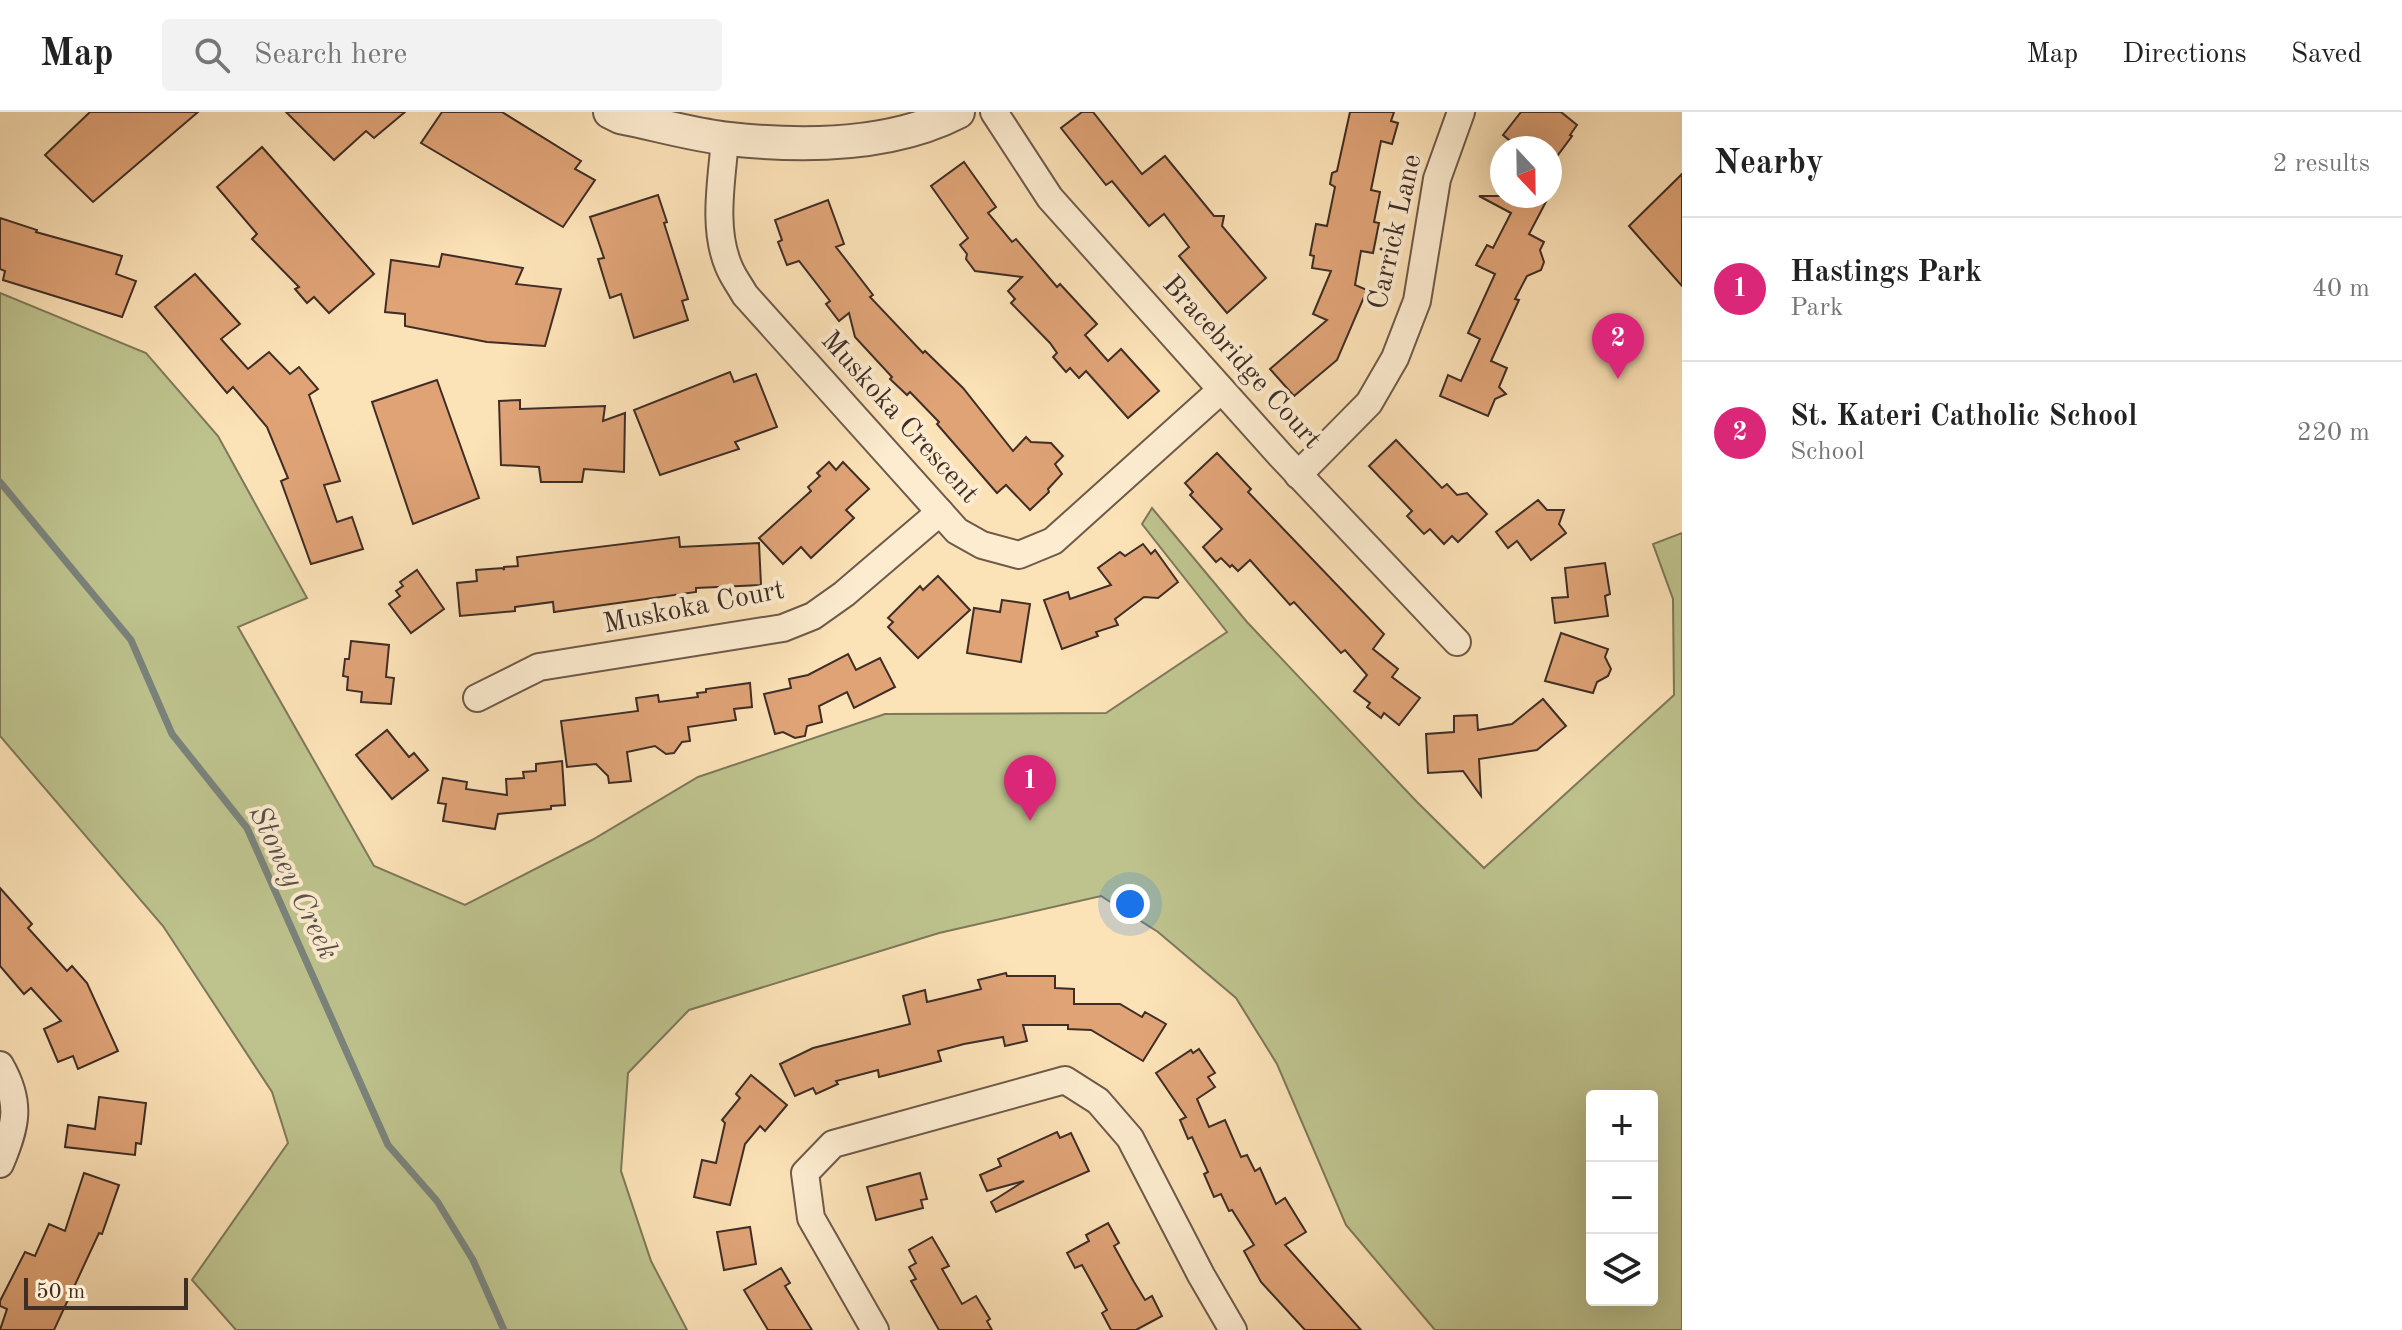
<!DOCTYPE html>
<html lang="en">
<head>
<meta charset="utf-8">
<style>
  body { margin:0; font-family:"Old Standard TT",serif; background:#f2f2f2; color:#222 }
  .controls { position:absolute; right:24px; bottom:24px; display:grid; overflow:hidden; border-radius:8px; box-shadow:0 8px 32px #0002 }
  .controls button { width:72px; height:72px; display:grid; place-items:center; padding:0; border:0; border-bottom:2px solid #e0e0e0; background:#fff; color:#222; font:40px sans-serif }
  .compass { position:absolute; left:1490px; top:24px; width:72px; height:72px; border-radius:50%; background:#fff; box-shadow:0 8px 32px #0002; rotate:158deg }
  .scale { position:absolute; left:24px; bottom:20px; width:164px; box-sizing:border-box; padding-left:8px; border:4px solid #3f2d26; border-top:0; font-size:22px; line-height:28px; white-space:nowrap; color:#3f2d26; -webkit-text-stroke:6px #fdecd0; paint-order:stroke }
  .you { position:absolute; left:1130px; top:792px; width:28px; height:28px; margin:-20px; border:6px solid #fff; border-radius:50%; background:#1a73e8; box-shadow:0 0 0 12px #1a73e833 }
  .badge { display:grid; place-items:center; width:52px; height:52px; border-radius:50%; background:#db2777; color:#fff; font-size:26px; font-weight:700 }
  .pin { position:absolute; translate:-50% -66px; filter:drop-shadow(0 2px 4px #0008) }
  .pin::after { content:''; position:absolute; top:42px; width:28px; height:24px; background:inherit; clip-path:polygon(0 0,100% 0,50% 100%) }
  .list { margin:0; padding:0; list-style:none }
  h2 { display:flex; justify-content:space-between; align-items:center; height:104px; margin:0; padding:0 32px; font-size:34px }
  h2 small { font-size:26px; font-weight:400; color:#767676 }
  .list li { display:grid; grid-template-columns:52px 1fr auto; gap:24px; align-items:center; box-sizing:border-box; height:144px; padding:0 32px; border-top:2px solid #e0e0e0 }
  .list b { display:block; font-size:30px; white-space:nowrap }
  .list p { margin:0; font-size:26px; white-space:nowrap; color:#767676 }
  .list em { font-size:26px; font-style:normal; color:#767676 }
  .icon { flex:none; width:44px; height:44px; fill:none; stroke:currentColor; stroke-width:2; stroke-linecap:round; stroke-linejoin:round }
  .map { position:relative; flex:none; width:1682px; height:1218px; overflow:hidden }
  header { display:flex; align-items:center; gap:48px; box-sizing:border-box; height:112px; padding:0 40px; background:#fff; border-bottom:2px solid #e0e0e0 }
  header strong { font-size:38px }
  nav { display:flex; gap:44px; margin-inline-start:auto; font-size:28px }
  .search { width:560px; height:72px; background:#f2f2f2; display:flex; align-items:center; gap:20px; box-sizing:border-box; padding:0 28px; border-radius:8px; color:#767676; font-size:30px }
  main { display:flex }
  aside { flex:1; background:#fff }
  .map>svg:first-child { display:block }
  .green { fill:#bec38e; stroke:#7e785a; stroke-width:2; fill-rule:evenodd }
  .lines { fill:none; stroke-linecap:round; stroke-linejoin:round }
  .stream { stroke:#7a837c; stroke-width:7 }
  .building { fill:#dfa376; stroke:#3f2d26; stroke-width:2 }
  .minor-casing { stroke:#6e5a4a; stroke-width:30 }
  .tertiary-casing { stroke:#6e5a4a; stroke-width:36 }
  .minor { stroke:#fdecd0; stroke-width:26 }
  .tertiary { stroke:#fdecd0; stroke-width:32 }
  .labels { text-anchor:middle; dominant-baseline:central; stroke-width:8; stroke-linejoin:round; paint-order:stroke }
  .street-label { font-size:28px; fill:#3f2d26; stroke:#fdecd0 }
  .water-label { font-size:30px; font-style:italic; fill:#58514a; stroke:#fdecd0 }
</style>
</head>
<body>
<header>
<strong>Map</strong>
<div class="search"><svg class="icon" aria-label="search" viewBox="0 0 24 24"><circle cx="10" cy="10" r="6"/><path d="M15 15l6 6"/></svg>Search here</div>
<nav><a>Map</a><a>Directions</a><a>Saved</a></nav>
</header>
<main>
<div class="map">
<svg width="1682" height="1218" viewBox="0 0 1682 1218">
  <rect width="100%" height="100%" fill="#fce2b7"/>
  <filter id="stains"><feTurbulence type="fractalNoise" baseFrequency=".0025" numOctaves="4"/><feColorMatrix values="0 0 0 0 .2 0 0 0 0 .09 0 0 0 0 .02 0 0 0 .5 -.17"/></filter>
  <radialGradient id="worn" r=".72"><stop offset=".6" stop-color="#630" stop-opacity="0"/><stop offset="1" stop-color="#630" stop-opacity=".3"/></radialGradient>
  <path class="green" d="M 0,181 L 146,241 L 218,324 L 307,486 L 238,515 L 374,754 L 465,793 L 592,728 L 698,665 L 885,602 L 1106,601 L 1227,520 L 1142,412 L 1152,396 L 1247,510 L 1417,690 L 1484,756 L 1674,583 L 1673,487 L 1653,432 L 1682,421 L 1682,1218 L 1435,1218 L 1346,1113 L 1277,952 L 1236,886 L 1158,820 L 1101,784 L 939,821 L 689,898 L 628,961 L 621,1059 L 651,1149 L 687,1218 L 236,1218 L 192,1168 L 288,1031 L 272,980 L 163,814 L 0,624 ZM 1592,984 L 1652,984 L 1652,1188 L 1592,1188 Z"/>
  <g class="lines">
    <path class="stream" d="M 0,370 L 131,528 L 172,622 L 247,716 L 388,1033 L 437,1089 L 473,1148 L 504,1218"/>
  </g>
  <g class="building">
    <path d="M 90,0 L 198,0 L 93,90 L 45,43 Z"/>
    <path d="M 286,0 L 405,0 L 374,26 L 366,19 L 334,48 Z"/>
    <path d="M 442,0 L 502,0 L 581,49 L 575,57 L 595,68 L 563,115 L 421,31 Z"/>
    <path d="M 1082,0 L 1093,0 L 1142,62 L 1165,44 L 1214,104 L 1224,104 L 1222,114 L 1266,166 L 1227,201 L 1179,144 L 1189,135 L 1164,102 L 1149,114 L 1112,69 L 1106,73 L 1061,16 Z"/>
    <path d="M 1350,0 L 1394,0 L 1391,9 L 1398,11 L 1392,32 L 1381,29 L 1371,78 L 1380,80 L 1374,110 L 1379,111 L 1373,141 L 1361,139 L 1355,173 L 1367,178 L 1337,248 L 1294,284 L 1270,257 L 1327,208 L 1313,202 L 1331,159 L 1312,156 L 1314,144 L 1310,143 L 1316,112 L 1327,114 L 1335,75 L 1330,72 L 1332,61 L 1337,59 Z"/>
    <path d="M 1521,0 L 1561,0 L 1577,13 L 1570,23 L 1572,24 L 1555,47 L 1550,44 L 1550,36 L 1540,36 L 1527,26 L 1519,36 L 1503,23 Z"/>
    <path d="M 262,35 L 374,162 L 329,201 L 314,185 L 307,191 L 295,177 L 299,175 L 252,127 L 257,122 L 217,75 Z"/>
    <path d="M 964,50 L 996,95 L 988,101 L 1012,130 L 1016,127 L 1057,175 L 1060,172 L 1097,212 L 1085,223 L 1108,249 L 1121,237 L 1159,279 L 1128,306 L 1086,259 L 1079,266 L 1070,256 L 1066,260 L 1053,245 L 1057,241 L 1050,231 L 1011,191 L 1015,187 L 1008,179 L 1022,165 L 975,159 L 966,147 L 967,142 L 960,133 L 968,126 L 931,74 Z"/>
    <path d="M 1682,62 L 1682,174 L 1629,114 Z"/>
    <path d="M 658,83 L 667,110 L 664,111 L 688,187 L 682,189 L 688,208 L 634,226 L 621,182 L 610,186 L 598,147 L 604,146 L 590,105 Z"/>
    <path d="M 1479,84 L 1549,84 L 1529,122 L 1544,130 L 1540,138 L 1544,150 L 1541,158 L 1527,164 L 1515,187 L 1519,188 L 1491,249 L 1507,256 L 1499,275 L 1506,282 L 1495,287 L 1488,304 L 1440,284 L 1448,263 L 1461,269 L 1480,227 L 1468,221 L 1495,162 L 1476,153 L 1487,133 L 1493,136 L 1511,101 Z"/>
    <path d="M 828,88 L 844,132 L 836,135 L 873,183 L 870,185 L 923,241 L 925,239 L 963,276 L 1013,339 L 1026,325 L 1031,330 L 1051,331 L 1063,344 L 1055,352 L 1062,362 L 1048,377 L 1049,380 L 1030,398 L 1006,373 L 997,381 L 937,312 L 939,310 L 910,280 L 907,283 L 890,267 L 892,265 L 855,225 L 849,201 L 839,209 L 826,192 L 830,189 L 799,149 L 787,153 L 778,130 L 782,128 L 775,108 Z"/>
    <path d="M 0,106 L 37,118 L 36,120 L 122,144 L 116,162 L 136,169 L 122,205 L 3,168 L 5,159 L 0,157 Z"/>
    <path d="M 442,142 L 523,156 L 516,172 L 561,177 L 545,234 L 487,230 L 405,214 L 405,202 L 385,200 L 391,148 L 439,155 Z"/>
    <path d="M 195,162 L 240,212 L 221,227 L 248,257 L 269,240 L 290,262 L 299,255 L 318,277 L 309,283 L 340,369 L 324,373 L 337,410 L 352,405 L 363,437 L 311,452 L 281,369 L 288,366 L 267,315 L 233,275 L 227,281 L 155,195 Z"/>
    <path d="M 730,260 L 734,270 L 756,262 L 777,315 L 735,330 L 739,337 L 660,363 L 634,298 Z"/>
    <path d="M 437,268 L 479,386 L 413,412 L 372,290 Z"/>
    <path d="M 520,288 L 520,297 L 605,294 L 603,309 L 625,301 L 624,360 L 584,357 L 582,370 L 541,370 L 539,355 L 501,353 L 499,289 Z"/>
    <path d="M 1396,328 L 1442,376 L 1447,372 L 1457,383 L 1467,381 L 1487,402 L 1458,430 L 1452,424 L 1444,432 L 1430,417 L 1424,422 L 1407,404 L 1412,399 L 1369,354 Z"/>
    <path d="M 1217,341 L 1251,377 L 1248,380 L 1384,522 L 1373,537 L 1398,557 L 1392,565 L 1420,586 L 1399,613 L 1384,601 L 1381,606 L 1367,595 L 1370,591 L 1354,579 L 1367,563 L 1345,538 L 1341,541 L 1294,490 L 1290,493 L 1250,448 L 1238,459 L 1232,453 L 1230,455 L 1221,446 L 1216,450 L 1203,435 L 1222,417 L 1190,383 L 1193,380 L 1185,371 Z"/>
    <path d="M 829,350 L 836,358 L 843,350 L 869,377 L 846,398 L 854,406 L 811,446 L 801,435 L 783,452 L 759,426 L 811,379 L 808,375 L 820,364 L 817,361 Z"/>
    <path d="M 1538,388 L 1547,398 L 1564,398 L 1559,412 L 1566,421 L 1531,448 L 1517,429 L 1508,436 L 1496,420 Z"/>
    <path d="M 679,425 L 680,435 L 759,431 L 761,473 L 696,476 L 696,480 L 554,500 L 553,490 L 515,495 L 515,499 L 460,504 L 457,471 L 477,469 L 476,458 L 503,456 L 504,458 L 504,455 L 518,454 L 517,445 Z"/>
    <path d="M 1143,432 L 1151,442 L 1155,438 L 1178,470 L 1158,486 L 1144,485 L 1115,507 L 1118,513 L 1096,520 L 1098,524 L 1062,537 L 1044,488 L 1068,480 L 1070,487 L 1111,473 L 1098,456 L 1120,440 L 1125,444 Z"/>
    <path d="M 1605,451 L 1610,482 L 1605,484 L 1608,504 L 1555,511 L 1552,486 L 1568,485 L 1565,456 Z"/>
    <path d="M 417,458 L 444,497 L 411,521 L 389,492 L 400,484 L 396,479 L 403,474 L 400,470 Z"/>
    <path d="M 938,464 L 970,498 L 918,546 L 888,515 L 893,510 L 888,506 L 920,474 L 923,478 Z"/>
    <path d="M 1002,488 L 1030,492 L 1021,550 L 967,541 L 974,496 L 1000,500 Z"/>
    <path d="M 1561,521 L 1608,537 L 1605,545 L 1611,557 L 1608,564 L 1597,570 L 1593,581 L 1545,569 Z"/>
    <path d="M 351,529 L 389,533 L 386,565 L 394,566 L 391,592 L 361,590 L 362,580 L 347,578 L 348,565 L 343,564 L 345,547 L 349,547 Z"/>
    <path d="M 848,542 L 856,558 L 880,546 L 895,575 L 854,596 L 847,580 L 819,594 L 822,610 L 807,614 L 805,624 L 795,626 L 783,620 L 775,622 L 764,582 L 791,576 L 789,567 L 808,563 Z"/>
    <path d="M 750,571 L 752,595 L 734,597 L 736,608 L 688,615 L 690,629 L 682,630 L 674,641 L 666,642 L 655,634 L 627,640 L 631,669 L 609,671 L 608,664 L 596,652 L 567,655 L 561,609 L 638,599 L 636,586 L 658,583 L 659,590 L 698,585 L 697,581 L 706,580 L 706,577 Z"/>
    <path d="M 1543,587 L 1566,614 L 1537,638 L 1479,647 L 1481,684 L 1463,659 L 1428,661 L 1426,622 L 1454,620 L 1454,604 L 1477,603 L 1478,618 L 1512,612 Z"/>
    <path d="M 387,618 L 409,645 L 414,641 L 428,658 L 392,687 L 356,643 Z"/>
    <path d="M 562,649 L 565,693 L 551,694 L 551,697 L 498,702 L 495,717 L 443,709 L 446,692 L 438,691 L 443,666 L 467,670 L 466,677 L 507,683 L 506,667 L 524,666 L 523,660 L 536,659 L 536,652 Z"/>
    <path d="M 0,776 L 32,812 L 28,816 L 67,859 L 72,854 L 87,871 L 118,939 L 78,957 L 73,944 L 58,950 L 44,917 L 61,909 L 31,876 L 24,882 L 0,854 Z"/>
    <path d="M 1006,861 L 1007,864 L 1055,864 L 1055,876 L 1074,877 L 1074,892 L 1120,892 L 1142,905 L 1145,900 L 1166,912 L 1143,949 L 1091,918 L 1068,917 L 1068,913 L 1023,913 L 1027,929 L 1005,934 L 1003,925 L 964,932 L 938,939 L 941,949 L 879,965 L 878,958 L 836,969 L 838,972 L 816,982 L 813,976 L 795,984 L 780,952 L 813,936 L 910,912 L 903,884 L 925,878 L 927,890 L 944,886 L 981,877 L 978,868 Z"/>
    <path d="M 1199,937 L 1215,961 L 1208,965 L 1215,975 L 1197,987 L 1209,1015 L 1225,1008 L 1241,1045 L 1247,1043 L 1255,1059 L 1260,1056 L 1276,1092 L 1285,1086 L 1306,1120 L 1285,1133 L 1361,1218 L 1305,1218 L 1261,1170 L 1244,1139 L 1254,1133 L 1232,1098 L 1229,1099 L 1221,1082 L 1214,1085 L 1204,1062 L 1208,1060 L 1192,1025 L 1188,1027 L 1180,1008 L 1186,1005 L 1156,961 L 1191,938 L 1193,941 Z"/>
    <path d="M 751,963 L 787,993 L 765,1019 L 760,1014 L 745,1032 L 730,1093 L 694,1085 L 702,1048 L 716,1051 L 725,1011 L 722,1008 L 740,986 L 736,982 Z"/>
    <path d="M 99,985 L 146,991 L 141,1032 L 136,1031 L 135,1043 L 65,1035 L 68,1013 L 95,1017 Z"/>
    <path d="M 1057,1020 L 1060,1026 L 1071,1021 L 1089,1059 L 996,1100 L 991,1090 L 1024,1069 L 987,1079 L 980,1063 L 1001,1054 L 998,1047 Z"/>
    <path d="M 84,1061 L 119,1073 L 102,1122 L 99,1121 L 54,1218 L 0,1218 L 7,1197 L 0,1194 L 0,1189 L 25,1140 L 35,1144 L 49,1112 L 65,1119 Z"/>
    <path d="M 920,1061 L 927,1087 L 921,1088 L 923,1096 L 876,1108 L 867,1075 Z"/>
    <path d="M 1108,1111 L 1119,1131 L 1114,1134 L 1134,1170 L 1145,1188 L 1152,1184 L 1162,1204 L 1136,1218 L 1111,1218 L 1102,1201 L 1107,1198 L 1082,1153 L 1075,1156 L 1067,1141 L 1089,1129 L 1086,1123 Z"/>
    <path d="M 750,1115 L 756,1152 L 724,1158 L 717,1120 Z"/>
    <path d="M 932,1125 L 949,1154 L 942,1157 L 962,1192 L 976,1184 L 990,1207 L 987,1209 L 992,1218 L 939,1218 L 911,1169 L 916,1167 L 909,1155 L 916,1151 L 909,1138 Z"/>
    <path d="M 781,1156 L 790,1171 L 785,1174 L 812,1218 L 768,1218 L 744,1178 Z"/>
  </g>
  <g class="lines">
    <g class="minor-casing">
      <g id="minor">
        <path d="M 994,0 L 1050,86 L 1281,344 L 1457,530"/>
        <path d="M 725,27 C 722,67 712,116 729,155 C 733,165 740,174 745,183 L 957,419 L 982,433 L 1019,443 L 1053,429 L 1221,278"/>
        <path d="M 1298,363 L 1369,291 L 1395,246 L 1417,189 L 1437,67 L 1461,0"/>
        <path d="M 477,586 L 539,555 L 783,516 L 813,504 L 844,482 L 940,400"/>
        <path d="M 0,953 C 22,991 16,1014 0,1052"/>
        <path d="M 875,1218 L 811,1106 L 805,1061 L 833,1032 L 1065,968 L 1098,989 L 1130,1026 L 1201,1163 L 1233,1218"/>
      </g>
    </g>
    <g class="tertiary-casing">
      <path id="tertiary" d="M 610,0 L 620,5 C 656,12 693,23 729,27 C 803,35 890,35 958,0"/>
    </g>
    <use href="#minor" class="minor"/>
    <use href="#tertiary" class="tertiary"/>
  </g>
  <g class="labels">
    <g class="street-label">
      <text transform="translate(1396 120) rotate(-77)">Carrick Lane</text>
      <text transform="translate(1241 251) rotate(48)">Bracebridge Court</text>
      <text transform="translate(899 306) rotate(48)">Muskoka Crescent</text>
      <text transform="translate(694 496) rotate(-11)">Muskoka Court</text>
    </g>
    <g class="water-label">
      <text transform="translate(293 771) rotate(64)">Stoney Creek</text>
    </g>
  </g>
  <rect width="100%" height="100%" filter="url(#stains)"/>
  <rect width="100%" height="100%" fill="url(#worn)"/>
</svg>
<div class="controls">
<button>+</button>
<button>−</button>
<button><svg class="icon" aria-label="layers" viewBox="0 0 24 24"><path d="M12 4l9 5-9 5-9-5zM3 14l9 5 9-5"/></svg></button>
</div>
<svg class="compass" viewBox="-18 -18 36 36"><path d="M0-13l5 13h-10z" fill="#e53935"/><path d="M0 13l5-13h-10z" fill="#767676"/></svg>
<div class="scale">50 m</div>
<div class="you"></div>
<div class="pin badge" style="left:1030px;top:709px">1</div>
<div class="pin badge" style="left:1618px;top:267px">2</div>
</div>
<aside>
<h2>Nearby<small>2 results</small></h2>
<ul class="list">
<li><span class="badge">1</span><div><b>Hastings Park</b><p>Park</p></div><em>40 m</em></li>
<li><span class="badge">2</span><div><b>St. Kateri Catholic School</b><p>School</p></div><em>220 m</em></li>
</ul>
</aside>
</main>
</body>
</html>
